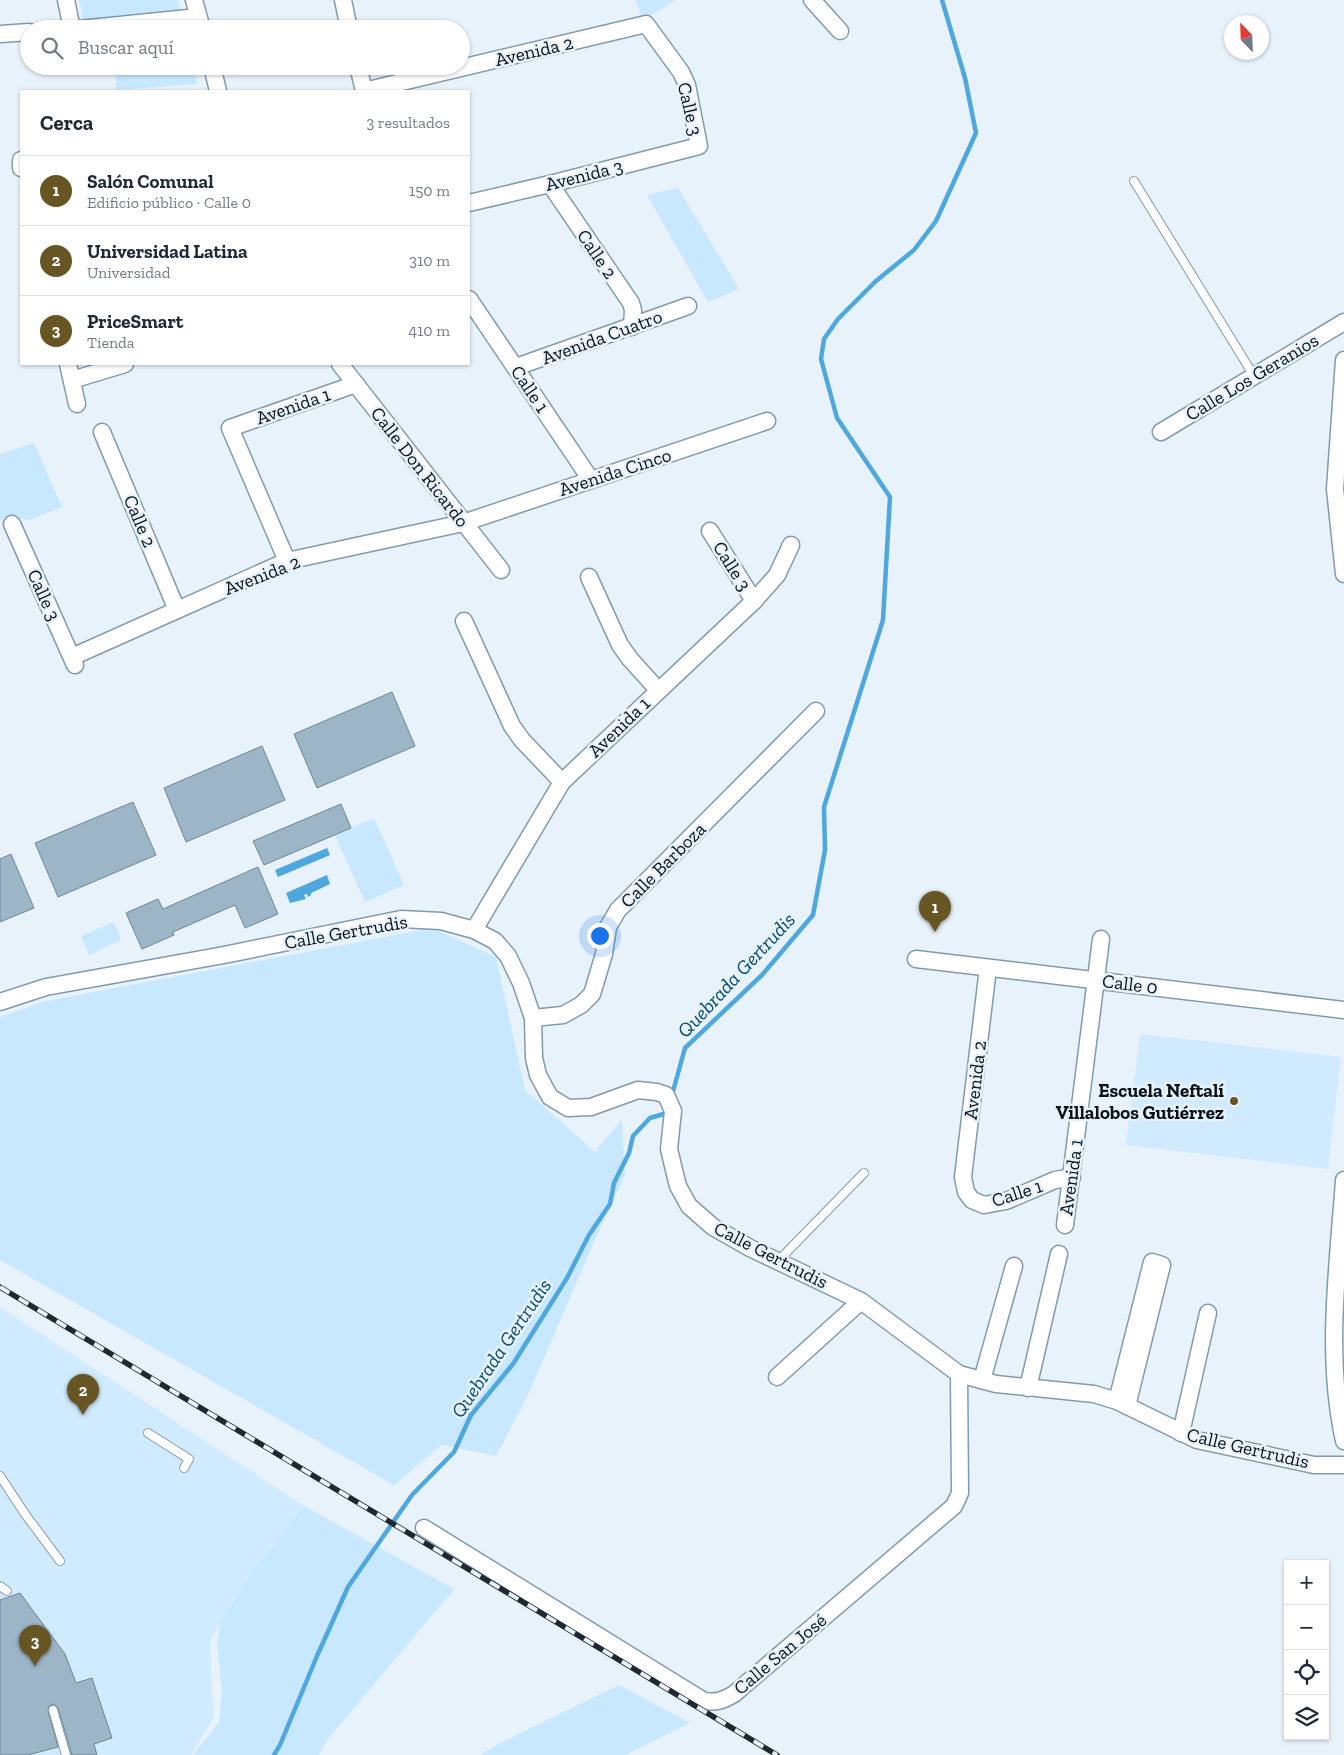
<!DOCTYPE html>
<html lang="es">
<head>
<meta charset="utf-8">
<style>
  body { margin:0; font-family:"Zilla Slab",serif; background:#f2f2f3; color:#1f2937 }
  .controls { position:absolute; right:15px; bottom:15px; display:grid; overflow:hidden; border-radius:0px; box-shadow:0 1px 4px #0004 }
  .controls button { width:45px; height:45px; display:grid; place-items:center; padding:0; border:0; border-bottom:1px solid #e0e1e3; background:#fff; color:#1f2937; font:25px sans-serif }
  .compass { position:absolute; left:1224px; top:15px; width:45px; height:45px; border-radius:50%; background:#fff; box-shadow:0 1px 4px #0004; rotate:337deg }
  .you { position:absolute; left:599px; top:935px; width:18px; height:18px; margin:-12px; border:4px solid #fff; border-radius:50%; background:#1a73e8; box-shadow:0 0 0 8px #1a73e833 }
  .badge { display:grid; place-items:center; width:32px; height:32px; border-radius:50%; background:#675523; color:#fff; font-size:16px; font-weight:700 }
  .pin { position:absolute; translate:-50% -41px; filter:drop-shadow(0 1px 2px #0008) }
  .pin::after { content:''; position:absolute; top:26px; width:18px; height:15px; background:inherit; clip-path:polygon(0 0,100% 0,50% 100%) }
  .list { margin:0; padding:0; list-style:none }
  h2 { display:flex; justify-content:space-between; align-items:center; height:65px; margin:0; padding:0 20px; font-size:21px }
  h2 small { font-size:16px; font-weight:400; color:#747a83 }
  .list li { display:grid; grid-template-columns:32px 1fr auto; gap:15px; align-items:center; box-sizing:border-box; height:70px; padding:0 20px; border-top:1px solid #e0e1e3 }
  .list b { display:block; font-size:19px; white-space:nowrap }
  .list p { margin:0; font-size:16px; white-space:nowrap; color:#747a83 }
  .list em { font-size:16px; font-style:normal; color:#747a83 }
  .icon { flex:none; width:28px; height:28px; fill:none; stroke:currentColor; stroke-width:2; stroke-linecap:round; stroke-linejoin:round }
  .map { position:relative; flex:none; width:1344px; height:1755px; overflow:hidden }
  .search { position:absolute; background:#fff; box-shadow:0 1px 4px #0004; left:20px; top:20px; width:450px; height:55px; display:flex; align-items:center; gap:12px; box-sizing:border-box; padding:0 18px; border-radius:28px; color:#747a83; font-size:19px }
  .panel { position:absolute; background:#fff; box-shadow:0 1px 4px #0004; left:20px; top:90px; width:450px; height:275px; border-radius:0px }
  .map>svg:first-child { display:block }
  .built { fill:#d0ebff }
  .green { fill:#c8e8ff }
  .water { fill:#4fa7df }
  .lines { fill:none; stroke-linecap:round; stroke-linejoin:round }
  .stream { stroke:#4fa7df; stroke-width:4.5 }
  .building { fill:#9cb6c8; stroke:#6e8698 }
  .lane-casing { stroke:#819bad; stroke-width:10 }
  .street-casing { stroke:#819bad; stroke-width:19 }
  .lane { stroke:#fff; stroke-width:8 }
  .street { stroke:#fff; stroke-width:16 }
  .rail-casing { stroke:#1f2830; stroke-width:5.5 }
  .rail { stroke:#e8f2fa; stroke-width:4; stroke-dasharray:11; stroke-linecap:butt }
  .poi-dot { fill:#675523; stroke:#e8f2fa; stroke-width:2 }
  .labels { text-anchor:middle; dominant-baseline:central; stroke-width:5; stroke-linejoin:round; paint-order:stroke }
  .street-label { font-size:19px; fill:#081118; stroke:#e8f2fa }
  .poi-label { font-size:19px; font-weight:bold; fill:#081118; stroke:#e8f2fa; text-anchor:end }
  .water-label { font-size:20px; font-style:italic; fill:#014b70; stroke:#e8f2fa }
</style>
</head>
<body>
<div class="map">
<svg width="1344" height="1755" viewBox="0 0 1344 1755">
  <rect width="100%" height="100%" fill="#e8f2fa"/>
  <g class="built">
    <path d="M 1140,1034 L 1341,1057 L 1328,1169 L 1126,1145 Z"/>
    <path d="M 0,1307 L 304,1506 L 211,1637 L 211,1671 L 214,1717 L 191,1755 L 0,1755 Z"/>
  </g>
  <g class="green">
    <path d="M 79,0 L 178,0 L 180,10 L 83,20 Z"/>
    <path d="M 635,0 L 676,0 L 643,20 Z"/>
    <path d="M 115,66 L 195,66 L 197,84 L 116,90 Z"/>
    <path d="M 678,188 L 739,289 L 708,302 L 647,195 Z"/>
    <path d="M 34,443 L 62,507 L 29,520 L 7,516 L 0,521 L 0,454 Z"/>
    <path d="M 374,818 L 404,885 L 365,902 L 335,835 Z"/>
    <path d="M 114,922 L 121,940 L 89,955 L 81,936 Z"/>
    <path d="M 432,928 L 496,957 L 525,1090 L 595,1152 L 622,1119 L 625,1175 L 594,1242 L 529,1393 L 496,1456 L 441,1445 L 394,1485 L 0,1260 L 0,1017 L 46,1001 Z"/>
    <path d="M 304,1506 L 454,1589 L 327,1740 L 319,1755 L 193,1755 L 219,1722 L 222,1692 L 217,1644 L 220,1622 L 249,1577 Z"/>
    <path d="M 619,1685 L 690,1723 L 625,1755 L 480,1755 L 498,1744 Z"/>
  </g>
  <g class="water">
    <path d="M 327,848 L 330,855 L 278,877 L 275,870 Z"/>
    <path d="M 327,875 L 330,884 L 311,893 L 311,895 L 308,897 L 307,894 L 304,895 L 306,899 L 290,903 L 286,893 Z"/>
  </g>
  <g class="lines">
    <g class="stream">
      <path d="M 672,1095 L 685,1048 L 762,975 L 813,915 L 825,850 L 824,807 L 883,620 L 890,497 L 837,418 L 821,359 L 824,339 L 838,319 L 876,281 L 914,250 L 936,221 L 976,133 L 965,78 L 942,0"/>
      <path d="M 274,1755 L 280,1745 L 317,1656 L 348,1587 L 412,1495 L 454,1452 L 471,1415 L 513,1364 L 567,1278 L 589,1235 L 610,1204 L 614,1183 L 629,1153 L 633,1136 L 650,1118 L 667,1113 L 668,1110"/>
    </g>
  </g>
  <g class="building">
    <path d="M 392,692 L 415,746 L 317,788 L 294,734 Z"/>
    <path d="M 262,746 L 285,800 L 186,842 L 164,788 Z"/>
    <path d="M 133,802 L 156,855 L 58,897 L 35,843 Z"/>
    <path d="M 341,804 L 351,828 L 264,865 L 253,841 Z"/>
    <path d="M 11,854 L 34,908 L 0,922 L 0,859 Z"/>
    <path d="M 258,867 L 278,914 L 245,928 L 235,905 L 173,932 L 174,935 L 142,949 L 126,913 L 158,899 L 163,909 Z"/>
    <path d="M 20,1593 L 65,1654 L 76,1683 L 92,1678 L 112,1738 L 94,1744 L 97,1755 L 72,1755 L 58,1708 L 54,1704 L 49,1706 L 48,1711 L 58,1747 L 28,1755 L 0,1755 L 0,1600 Z"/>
  </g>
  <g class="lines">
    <g class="lane-casing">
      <g id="lane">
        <path d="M 1134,181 L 1254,376"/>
        <path d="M 778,1261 L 864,1173"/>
        <path d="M 148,1433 L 189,1459 L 184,1468"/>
        <path d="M 0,1476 L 25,1514 L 60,1561"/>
        <path d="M 0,1586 L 7,1591"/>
        <path d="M 53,1710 L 66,1755"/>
      </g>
    </g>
    <g class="street-casing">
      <g id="street">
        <path d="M 66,0 L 72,29"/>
        <path d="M 194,0 L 202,29"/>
        <path d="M 343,0 L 349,29"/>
        <path d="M 812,0 L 840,31"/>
        <path d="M 80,29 L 198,17"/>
        <path d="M 0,34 L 29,32"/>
        <path d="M 212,66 L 218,91"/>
        <path d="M 358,66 L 364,91"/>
        <path d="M 364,91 L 646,24 L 681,72 L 687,85 L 699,146 L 550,184 L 469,203"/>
        <path d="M 21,160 L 21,168"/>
        <path d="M 550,184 L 631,303 L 633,310 L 632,327"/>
        <path d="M 469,299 L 591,480"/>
        <path d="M 1344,360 L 1335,489 L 1344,574"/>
        <path d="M 68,364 L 77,404"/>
        <path d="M 340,364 L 501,570"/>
        <path d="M 516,367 L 688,306"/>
        <path d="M 72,380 L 125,364"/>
        <path d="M 102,432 L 177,610"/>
        <path d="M 1161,432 L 1344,322"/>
        <path d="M 12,524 L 75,665"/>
        <path d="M 710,531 L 754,601"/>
        <path d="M 287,561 L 230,428 L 356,384"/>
        <path d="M 589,577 L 620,645 L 630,659 L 658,690"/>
        <path d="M 464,621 L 512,726 L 522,740 L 562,782"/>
        <path d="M 72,657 L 287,561 L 463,523 L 767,421"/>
        <path d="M 474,930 L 562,782 L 754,601 L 777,575 L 791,545"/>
        <path d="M 916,959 L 1344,1010"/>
        <path d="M 988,968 L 963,1177 L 966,1192 L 972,1200 L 984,1205 L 1006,1201 L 1055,1180 L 1072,1177"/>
        <path d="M 0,1002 L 46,987 L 224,955 L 401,919 L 441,921 L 474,930 L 495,941 L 508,956 L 521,983 L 533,1018 L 534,1058 L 538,1075 L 550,1097 L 568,1108 L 591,1107 L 638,1090 L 657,1092 L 666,1095 L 673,1111 L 669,1149 L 674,1170 L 678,1186 L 689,1206 L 713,1227 L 750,1248 L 861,1301 L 959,1374 L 996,1384 L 1094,1394 L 1117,1401 L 1197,1440 L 1314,1465 L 1344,1465"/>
        <path d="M 533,1018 L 563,1015 L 581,1005 L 592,994 L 604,954 L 608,927 L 618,910 L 816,711"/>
        <path d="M 1344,1180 C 1338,1267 1325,1355 1344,1441"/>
        <path d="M 1065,1225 L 1101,939"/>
        <path d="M 777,1377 L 861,1301"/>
        <path d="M 982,1380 L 1014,1266"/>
        <path d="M 1028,1388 L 1059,1254"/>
        <path d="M 1117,1401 L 1152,1262 L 1162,1265 L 1127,1406"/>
        <path d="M 1181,1433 L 1208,1313"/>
        <path d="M 424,1528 L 704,1701 C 716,1703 724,1700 734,1694 L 954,1506 L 960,1493 L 959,1374"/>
      </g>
    </g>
    <use href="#lane" class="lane"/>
    <use href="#street" class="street"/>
    <g class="rail-casing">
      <path id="rail" d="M 0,1287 L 777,1755"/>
    </g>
    <use href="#rail" class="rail"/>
  </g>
  <circle class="poi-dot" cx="1234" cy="1101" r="5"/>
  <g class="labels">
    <g class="street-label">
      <text transform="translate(534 51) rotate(-13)">Avenida 2</text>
      <text transform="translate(690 109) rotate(77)">Calle 3</text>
      <text transform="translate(584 175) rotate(-14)">Avenida 3</text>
      <text transform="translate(597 254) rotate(56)">Calle 2</text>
      <text transform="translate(602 337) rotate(-20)">Avenida Cuatro</text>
      <text transform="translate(1252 377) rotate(-31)">Calle Los Geranios</text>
      <text transform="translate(530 389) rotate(56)">Calle 1</text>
      <text transform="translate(293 406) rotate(-19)">Avenida 1</text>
      <text transform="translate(420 467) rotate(52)">Calle Don Ricardo</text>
      <text transform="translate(615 472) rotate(-18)">Avenida Cinco</text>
      <text transform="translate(140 521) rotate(67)">Calle 2</text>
      <text transform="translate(732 566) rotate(58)">Calle 3</text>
      <text transform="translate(262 575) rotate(-21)">Avenida 2</text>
      <text transform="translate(44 595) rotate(66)">Calle 3</text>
      <text transform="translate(619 727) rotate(-44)">Avenida 1</text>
      <text transform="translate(663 865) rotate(-45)">Calle Barboza</text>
      <text transform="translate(346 932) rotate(-10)">Calle Gertrudis</text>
      <text transform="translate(1130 984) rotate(7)">Calle 0</text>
      <text transform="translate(975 1080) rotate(-83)">Avenida 2</text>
      <text transform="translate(1071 1177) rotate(-82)">Avenida 1</text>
      <text transform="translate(1017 1193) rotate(-18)">Calle 1</text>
      <text transform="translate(771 1255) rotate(27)">Calle Gertrudis</text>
      <text transform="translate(1248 1448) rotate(13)">Calle Gertrudis</text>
      <text transform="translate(780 1654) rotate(-40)">Calle San José</text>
    </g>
    <g class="poi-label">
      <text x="1224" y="1090">Escuela Neftalí<tspan x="1224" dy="22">Villalobos Gutiérrez</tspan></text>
    </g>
    <g class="water-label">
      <text transform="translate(736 975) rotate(-47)">Quebrada Gertrudis</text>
      <text transform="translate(501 1348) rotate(-56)">Quebrada Gertrudis</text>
    </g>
  </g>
</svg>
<div class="controls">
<button>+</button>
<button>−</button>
<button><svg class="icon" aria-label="locate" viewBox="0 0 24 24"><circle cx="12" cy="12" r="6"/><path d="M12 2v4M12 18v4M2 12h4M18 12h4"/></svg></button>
<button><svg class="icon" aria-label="layers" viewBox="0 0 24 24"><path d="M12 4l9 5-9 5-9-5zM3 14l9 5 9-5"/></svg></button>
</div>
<svg class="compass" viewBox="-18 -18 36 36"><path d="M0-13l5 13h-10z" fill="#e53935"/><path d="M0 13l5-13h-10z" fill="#747a83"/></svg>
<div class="you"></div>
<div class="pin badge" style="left:935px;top:932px">1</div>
<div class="pin badge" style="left:83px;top:1415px">2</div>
<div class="pin badge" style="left:35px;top:1666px">3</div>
<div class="search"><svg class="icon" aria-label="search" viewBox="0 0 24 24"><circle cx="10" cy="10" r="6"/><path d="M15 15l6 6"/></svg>Buscar aquí</div>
<section class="panel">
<h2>Cerca<small>3 resultados</small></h2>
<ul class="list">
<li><span class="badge">1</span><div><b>Salón Comunal</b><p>Edificio público · Calle 0</p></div><em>150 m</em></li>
<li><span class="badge">2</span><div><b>Universidad Latina</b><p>Universidad</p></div><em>310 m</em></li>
<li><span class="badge">3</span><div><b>PriceSmart</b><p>Tienda</p></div><em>410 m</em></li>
</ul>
</section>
</div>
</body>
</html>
